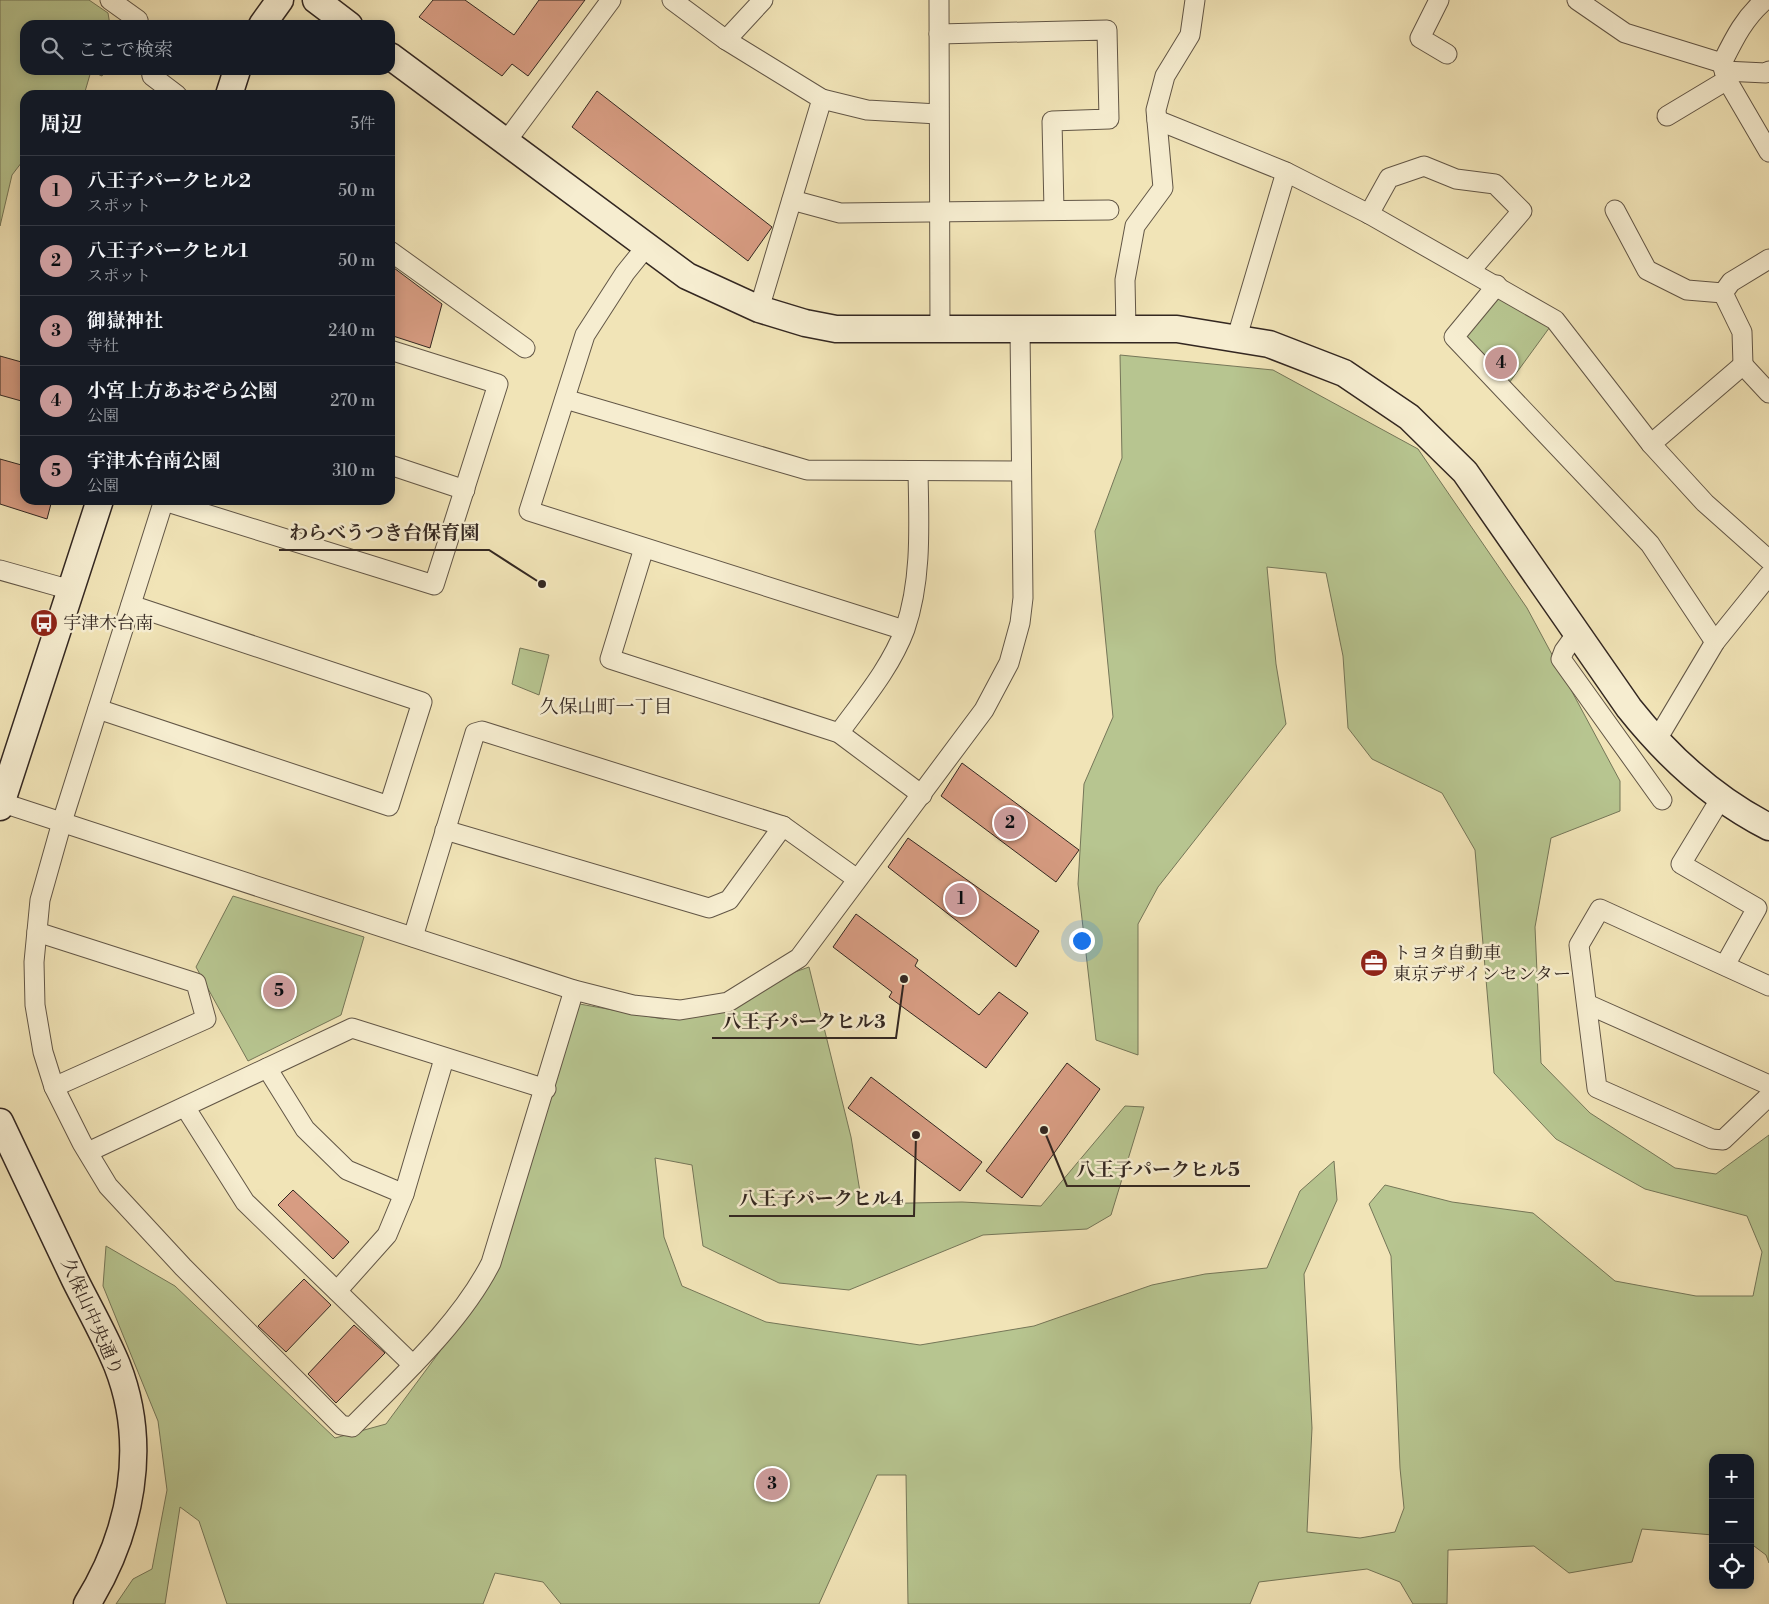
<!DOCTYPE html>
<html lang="ja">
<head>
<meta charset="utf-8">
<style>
  body { margin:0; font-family:"Libre Bodoni","Noto Serif JP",serif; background:#20242c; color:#f1f3f6 }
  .controls { position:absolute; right:15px; bottom:15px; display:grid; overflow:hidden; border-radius:10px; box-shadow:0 2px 12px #0003 }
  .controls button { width:45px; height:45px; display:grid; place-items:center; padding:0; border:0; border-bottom:1px solid #363941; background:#171b24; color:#f1f3f6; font:25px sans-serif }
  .you { position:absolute; left:1081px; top:940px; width:18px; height:18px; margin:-12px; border:4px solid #fff; border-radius:50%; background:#1a73e8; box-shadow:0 0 0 8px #1a73e833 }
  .badge { display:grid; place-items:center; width:32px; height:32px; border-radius:50%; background:#c59692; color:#111; font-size:16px; font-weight:700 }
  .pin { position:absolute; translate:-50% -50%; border:2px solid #fff; box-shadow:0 1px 5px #0006 }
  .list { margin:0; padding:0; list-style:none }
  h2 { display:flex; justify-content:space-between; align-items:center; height:65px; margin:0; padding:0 20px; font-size:21px }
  h2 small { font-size:16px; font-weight:400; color:#9ea1a6 }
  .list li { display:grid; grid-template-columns:32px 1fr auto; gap:15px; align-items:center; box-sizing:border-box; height:70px; padding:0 20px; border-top:1px solid #363941 }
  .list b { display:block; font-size:19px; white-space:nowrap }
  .list p { margin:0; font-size:16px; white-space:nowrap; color:#9ea1a6 }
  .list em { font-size:16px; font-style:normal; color:#9ea1a6 }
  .icon { flex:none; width:28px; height:28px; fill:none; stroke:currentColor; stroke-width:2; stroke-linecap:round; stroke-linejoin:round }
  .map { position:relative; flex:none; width:1769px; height:1604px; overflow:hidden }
  .search { position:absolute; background:#171b24; box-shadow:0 2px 12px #0003; left:20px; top:20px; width:375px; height:55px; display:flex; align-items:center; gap:12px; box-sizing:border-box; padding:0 18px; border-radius:15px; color:#9ea1a6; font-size:19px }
  .panel { position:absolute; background:#171b24; box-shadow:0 2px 12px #0003; left:20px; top:90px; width:375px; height:415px; border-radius:15px }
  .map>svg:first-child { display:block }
  .green { fill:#b7c590; stroke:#757658 }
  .building { fill:#d79c82; stroke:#332721 }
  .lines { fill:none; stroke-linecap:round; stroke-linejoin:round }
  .street-casing { stroke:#625646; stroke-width:21 }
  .secondary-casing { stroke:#332721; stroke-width:29 }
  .street { stroke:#f6edd0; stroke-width:19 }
  .secondary { stroke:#f6edd0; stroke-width:26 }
  .labels { text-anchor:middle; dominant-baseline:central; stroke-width:5; stroke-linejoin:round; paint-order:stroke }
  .poi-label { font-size:18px; fill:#332721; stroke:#f6edd0; text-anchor:start }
  .street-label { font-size:18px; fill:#332721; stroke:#f6edd0 }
  .neighbourhood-label { font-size:19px; fill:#332721; stroke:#f6edd0 }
  .leader { fill:none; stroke:#332721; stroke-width:2 }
  .callout-dot { fill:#332721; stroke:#f6edd0; stroke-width:2 }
  .callout-label { font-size:19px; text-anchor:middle; font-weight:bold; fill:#332721; stroke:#f6edd0; stroke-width:5; stroke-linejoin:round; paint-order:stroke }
</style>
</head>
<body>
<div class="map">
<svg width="1769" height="1604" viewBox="0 0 1769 1604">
  <rect width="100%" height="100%" fill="#f1e4b7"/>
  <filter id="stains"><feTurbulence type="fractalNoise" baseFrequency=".004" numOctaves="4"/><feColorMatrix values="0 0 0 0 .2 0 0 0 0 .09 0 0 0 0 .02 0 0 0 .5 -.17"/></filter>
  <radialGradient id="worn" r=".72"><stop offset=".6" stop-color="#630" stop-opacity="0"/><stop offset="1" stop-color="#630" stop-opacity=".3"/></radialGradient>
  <g class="green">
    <path d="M 0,0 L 89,0 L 108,13 L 110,25 L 25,25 L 25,70 L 105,70 L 102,76 L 91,71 L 84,95 L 25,95 L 25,158 L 12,175 L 0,226 Z"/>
    <path d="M 1497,285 L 1555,320 L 1504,390 L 1454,337 Z"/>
    <path d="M 1120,355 L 1273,370 L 1418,449 L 1527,608 L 1620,781 L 1620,811 L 1551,838 L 1535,927 L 1541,1063 L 1590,1113 L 1675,1168 L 1716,1174 L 1769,1135 L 1769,1563 L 1766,1555 L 1750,1543 L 1750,1458 L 1713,1458 L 1713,1535 L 1642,1529 L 1632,1562 L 1569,1573 L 1534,1546 L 1448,1550 L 1447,1604 L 1413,1604 L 1400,1582 L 1367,1569 L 1259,1582 L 1250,1604 L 908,1604 L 906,1475 L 877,1475 L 819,1604 L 561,1604 L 543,1582 L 495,1573 L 483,1604 L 227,1604 L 199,1521 L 180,1507 L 165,1604 L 116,1604 L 133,1579 L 152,1569 L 167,1490 L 158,1421 L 103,1286 L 106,1246 L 175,1286 L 335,1438 L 386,1424 L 492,1281 L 574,1003 L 663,1019 L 809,967 L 851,1137 L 862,1204 L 962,1202 L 1041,1206 L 1125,1106 L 1144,1107 L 1111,1215 L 1087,1229 L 983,1235 L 849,1290 L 779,1283 L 703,1246 L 692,1165 L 655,1158 L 664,1237 L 682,1286 L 766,1322 L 920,1345 L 1034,1326 L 1152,1285 L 1205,1274 L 1267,1268 L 1300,1191 L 1334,1161 L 1337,1200 L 1304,1274 L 1312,1428 L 1307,1532 L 1360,1538 L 1395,1532 L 1404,1508 L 1400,1468 L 1391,1256 L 1369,1204 L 1385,1185 L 1452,1202 L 1533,1213 L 1615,1281 L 1696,1296 L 1753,1296 L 1762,1252 L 1747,1216 L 1645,1189 L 1556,1139 L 1494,1073 L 1475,850 L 1442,793 L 1372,759 L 1348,728 L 1343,656 L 1326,573 L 1267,567 L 1276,664 L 1286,724 L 1158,887 L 1138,924 L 1138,1055 L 1096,1040 L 1078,884 L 1084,784 L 1113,717 L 1095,531 L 1122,458 Z"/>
    <path d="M 520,648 L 549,655 L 539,695 L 512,684 Z"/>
    <path d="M 233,896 L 364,937 L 341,1015 L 248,1061 L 196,967 Z"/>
  </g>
  <g class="building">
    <path d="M 433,0 L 465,0 L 514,35 L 539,0 L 585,0 L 528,76 L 512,64 L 502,76 L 419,17 Z"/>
    <path d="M 597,91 L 772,227 L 748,261 L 572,127 Z"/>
    <path d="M 390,265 L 442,304 L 430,348 L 390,335 Z"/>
    <path d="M 0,356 L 25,363 L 25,402 L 0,395 Z"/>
    <path d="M 0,459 L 25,466 L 25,500 L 52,500 L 47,519 L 0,504 Z"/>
    <path d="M 962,763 L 1079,850 L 1056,882 L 941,796 Z"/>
    <path d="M 908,838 L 1039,931 L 1016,967 L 888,867 Z"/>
    <path d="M 856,914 L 918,960 L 915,966 L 979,1015 L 999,992 L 1028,1013 L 986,1068 L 889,997 L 892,992 L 833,947 Z"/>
    <path d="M 1067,1063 L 1100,1089 L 1022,1198 L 986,1171 Z"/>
    <path d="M 871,1077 L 982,1162 L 960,1191 L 848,1108 Z"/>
    <path d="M 293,1190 L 349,1242 L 333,1259 L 278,1205 Z"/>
    <path d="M 304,1279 L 331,1305 L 286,1352 L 258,1326 Z"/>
    <path d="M 354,1325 L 385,1353 L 336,1403 L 308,1374 Z"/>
    <path d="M 766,1475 L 782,1476 L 777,1495 L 764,1492 Z"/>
  </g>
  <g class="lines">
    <g class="street-casing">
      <g id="street">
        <path d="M 110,0 L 138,20 L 139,25"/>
        <path d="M 672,0 L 726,40 L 822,99 L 759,309"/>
        <path d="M 939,0 L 940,330"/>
        <path d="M 1439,0 L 1420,38 L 1447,54"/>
        <path d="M 1577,0 L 1625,33 L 1722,63"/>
        <path d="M 1765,0 C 1744,18 1734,39 1722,63 L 1727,80 L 1769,152"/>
        <path d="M 939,34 L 1107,30 L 1109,119 L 1052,121 L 1054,210"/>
        <path d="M 726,40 L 763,0"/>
        <path d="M 151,70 L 152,76 L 177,95"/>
        <path d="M 1724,71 L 1766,73 L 1769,71"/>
        <path d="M 822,99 L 867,110 L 938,114"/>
        <path d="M 1667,116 L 1727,80"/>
        <path d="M 1157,120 L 1286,172 L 1369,214 L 1555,320 L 1651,444"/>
        <path d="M 505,143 L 611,0"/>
        <path d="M 792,200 L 840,213 L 1109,210"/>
        <path d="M 1615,210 L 1647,270 L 1687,290 L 1723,293"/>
        <path d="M 1369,214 L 1389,178 L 1424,166 L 1456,179 L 1495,184 L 1522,211 L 1471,270"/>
        <path d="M 646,247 L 625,273 L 585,335 L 529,511 L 904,630"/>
        <path d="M 390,251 L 525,348"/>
        <path d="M 1497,285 L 1454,337 L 1650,544 L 1715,642"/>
        <path d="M 1126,329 L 1125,280 L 1135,226 L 1163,188 L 1156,110 L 1165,76 L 1190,35 L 1195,0"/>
        <path d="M 1237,337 L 1286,172"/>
        <path d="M 1743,365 L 1742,332 L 1723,293 L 1731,282 L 1769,259"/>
        <path d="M 1769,393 L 1743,365 L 1651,444 L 1705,503 L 1769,560"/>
        <path d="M 565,399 L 807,470 L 1021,471"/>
        <path d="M 390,465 L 465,490"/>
        <path d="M 164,500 L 62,822 L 40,900 L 34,962 L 35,1005 L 43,1052 L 54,1087 L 82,1143 L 108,1186 L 183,1267 L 341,1425 L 352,1427 C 400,1378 460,1324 491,1263 L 574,990"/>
        <path d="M 164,501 L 434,585 L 498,384 L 390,350"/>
        <path d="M 644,548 L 610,659 L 839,733 L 922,795"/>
        <path d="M 0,570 L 71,590"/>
        <path d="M 1577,633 L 1564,651 L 1561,659 L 1662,800"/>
        <path d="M 98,709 L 389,806 L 422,702 L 131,605"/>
        <path d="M 839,733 C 863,700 891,667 905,629 C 922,580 919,524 918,472"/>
        <path d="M 1656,741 L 1715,642 L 1769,575"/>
        <path d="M 1721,798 L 1681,864 L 1757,908 L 1725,965"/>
        <path d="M 0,802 L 574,990 L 633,1005 L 680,1010 L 728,1002 L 799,958 L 984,710 L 1009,663 L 1020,623 L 1023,598 L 1020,329"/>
        <path d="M 445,830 L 709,908 L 729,900 L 783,826"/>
        <path d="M 37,932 L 196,983 L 206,1019 L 54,1087"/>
        <path d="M 413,937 L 475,733 L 482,731 L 783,826 L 857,879"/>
        <path d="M 1769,986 L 1600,909 L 1579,945 L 1597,1088 L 1712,1139 L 1723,1140 L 1769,1096"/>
        <path d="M 1587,1004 L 1769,1085"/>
        <path d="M 267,1068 L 305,1129 L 347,1170 L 404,1194"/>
        <path d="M 185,1107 L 245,1202 L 413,1365"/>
        <path d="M 88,1152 L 352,1028 L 546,1089"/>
        <path d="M 337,1291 L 387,1235 L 404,1194 L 444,1059"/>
      </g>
    </g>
    <g class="secondary-casing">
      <g id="secondary">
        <path d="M 316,0 L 349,25"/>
        <path d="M 262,25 L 280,0"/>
        <path d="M 390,56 L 687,276 L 759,309 L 805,323 L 836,329 L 1177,329 L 1269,344 L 1344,373 L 1409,417 L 1465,472 L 1629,708 C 1668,757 1712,798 1769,827"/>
        <path d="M 229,95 L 237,70"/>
        <path d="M 0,807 L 100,500"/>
        <path d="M 0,1122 C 25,1174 50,1227 75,1280 C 89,1308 105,1336 117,1365 C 149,1446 131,1533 87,1604"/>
      </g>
    </g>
    <use href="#street" class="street"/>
    <use href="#secondary" class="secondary"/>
  </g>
  <defs>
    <g id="bus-disc" transform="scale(1.4375)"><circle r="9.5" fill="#8f2418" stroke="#f6edd0"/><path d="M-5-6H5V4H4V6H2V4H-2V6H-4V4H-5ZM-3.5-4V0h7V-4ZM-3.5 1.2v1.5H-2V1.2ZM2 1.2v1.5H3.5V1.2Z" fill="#fff"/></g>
    <g id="office-disc" transform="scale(1.4375)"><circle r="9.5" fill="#8f2418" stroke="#f6edd0"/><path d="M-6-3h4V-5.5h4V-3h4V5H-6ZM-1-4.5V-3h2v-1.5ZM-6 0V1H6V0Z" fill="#fff"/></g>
  </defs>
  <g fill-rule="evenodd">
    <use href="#bus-disc" x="44" y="623"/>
    <use href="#office-disc" x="1374" y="963"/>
  </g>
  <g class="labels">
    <g class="poi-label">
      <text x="63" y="623">宇津木台南</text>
      <text x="1393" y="953">トヨタ自動車<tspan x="1393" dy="21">東京デザインセンター</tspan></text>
    </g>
    <g class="street-label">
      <text transform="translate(92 1317) rotate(66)">久保山中央通り</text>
    </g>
    <g class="neighbourhood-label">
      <text x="606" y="707">久保山町一丁目</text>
    </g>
  </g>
  <path class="leader" d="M542 584L489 550H279M904 979L896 1038H712M1044 1130L1067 1186H1250M916 1135L914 1216H729"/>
  <g class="callout-dot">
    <circle cx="542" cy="584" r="5"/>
    <circle cx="904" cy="979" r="5"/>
    <circle cx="1044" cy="1130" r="5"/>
    <circle cx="916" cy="1135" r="5"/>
  </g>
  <g class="callout-label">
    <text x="384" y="539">わらべうつき台保育園</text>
    <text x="804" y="1028">八王子パークヒル3</text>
    <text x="1158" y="1176">八王子パークヒル5</text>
    <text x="821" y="1205">八王子パークヒル4</text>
  </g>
  <rect width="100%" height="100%" filter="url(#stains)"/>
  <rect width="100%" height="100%" fill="url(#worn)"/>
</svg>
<div class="controls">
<button>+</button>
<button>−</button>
<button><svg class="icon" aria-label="locate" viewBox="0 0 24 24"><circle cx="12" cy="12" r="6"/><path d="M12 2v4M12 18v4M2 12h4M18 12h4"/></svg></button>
</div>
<div class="you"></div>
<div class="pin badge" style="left:961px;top:899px">1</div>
<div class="pin badge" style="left:1010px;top:823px">2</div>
<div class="pin badge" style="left:772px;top:1484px">3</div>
<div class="pin badge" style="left:1501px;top:363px">4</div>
<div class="pin badge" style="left:279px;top:991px">5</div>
<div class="search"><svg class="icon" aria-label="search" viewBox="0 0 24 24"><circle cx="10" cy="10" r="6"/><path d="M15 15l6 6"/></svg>ここで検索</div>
<section class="panel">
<h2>周辺<small>5件</small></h2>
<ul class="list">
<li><span class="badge">1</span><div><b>八王子パークヒル2</b><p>スポット</p></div><em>50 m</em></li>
<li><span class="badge">2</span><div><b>八王子パークヒル1</b><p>スポット</p></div><em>50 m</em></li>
<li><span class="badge">3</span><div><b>御嶽神社</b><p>寺社</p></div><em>240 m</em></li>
<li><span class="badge">4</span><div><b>小宮上方あおぞら公園</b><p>公園</p></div><em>270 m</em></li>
<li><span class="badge">5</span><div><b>宇津木台南公園</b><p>公園</p></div><em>310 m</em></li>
</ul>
</section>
</div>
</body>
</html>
